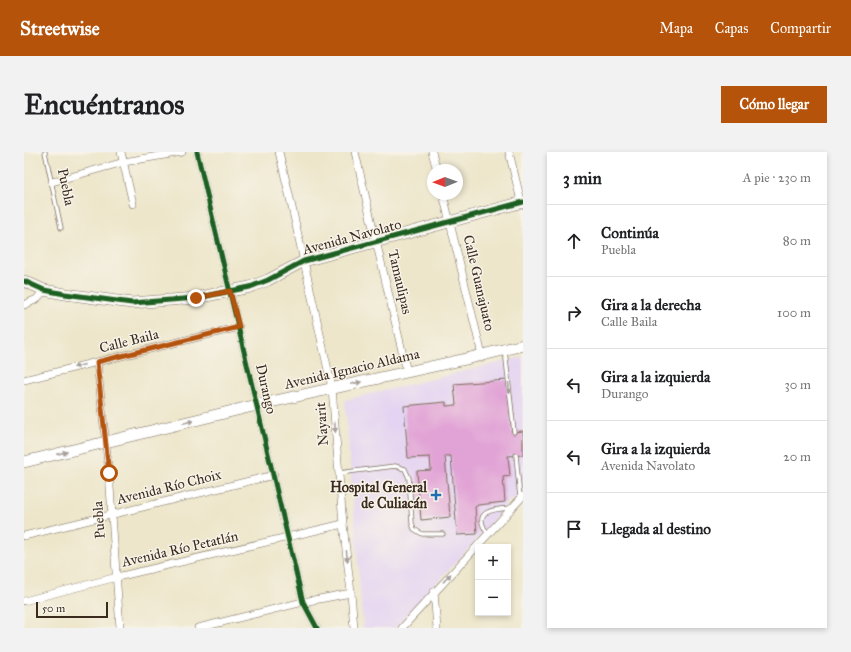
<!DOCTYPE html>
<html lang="es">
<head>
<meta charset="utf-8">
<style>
  body { margin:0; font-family:"IM FELL Great Primer",serif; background:#f2f2f2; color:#202124 }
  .controls { position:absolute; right:12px; bottom:12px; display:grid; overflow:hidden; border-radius:0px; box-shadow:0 2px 6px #0003 }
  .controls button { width:36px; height:36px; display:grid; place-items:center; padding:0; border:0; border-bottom:1px solid #e0e0e0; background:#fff; color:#202124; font:20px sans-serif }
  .compass { position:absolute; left:403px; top:12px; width:36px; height:36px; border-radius:50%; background:#fff; box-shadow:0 2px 6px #0003; rotate:269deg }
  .scale { position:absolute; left:12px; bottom:10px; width:72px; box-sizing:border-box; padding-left:4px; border:2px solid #3b2a1e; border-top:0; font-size:11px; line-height:14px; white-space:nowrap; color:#3b2a1e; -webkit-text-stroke:3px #f7f3e8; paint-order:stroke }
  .stop { position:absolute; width:12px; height:12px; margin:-9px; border:3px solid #b45309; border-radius:50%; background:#fff }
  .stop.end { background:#b45309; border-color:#fff; box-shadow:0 1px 4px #0008 }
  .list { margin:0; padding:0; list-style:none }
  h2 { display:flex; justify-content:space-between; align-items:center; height:52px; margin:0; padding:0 16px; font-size:17px }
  h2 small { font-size:13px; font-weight:400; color:#757577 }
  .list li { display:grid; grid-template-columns:26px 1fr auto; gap:12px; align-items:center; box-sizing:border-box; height:72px; padding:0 16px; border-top:1px solid #e0e0e0 }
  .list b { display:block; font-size:15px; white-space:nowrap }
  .list p { margin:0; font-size:13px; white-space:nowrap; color:#757577 }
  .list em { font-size:13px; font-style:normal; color:#757577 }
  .icon { flex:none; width:22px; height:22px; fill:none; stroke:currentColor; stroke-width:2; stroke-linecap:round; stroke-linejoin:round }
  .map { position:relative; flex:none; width:499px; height:476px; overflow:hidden; border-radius:0px }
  header { display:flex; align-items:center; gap:24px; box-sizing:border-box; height:56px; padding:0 20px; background:#b45309; color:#fff }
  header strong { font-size:19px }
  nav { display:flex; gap:22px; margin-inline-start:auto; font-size:14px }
  .intro { display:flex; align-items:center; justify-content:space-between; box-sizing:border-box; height:96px; padding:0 24px }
  h1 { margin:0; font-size:28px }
  .button { padding:10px 18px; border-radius:0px; background:#b45309; color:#fff; font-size:14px; font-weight:700 }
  main { display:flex; gap:24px; padding:0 24px }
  aside { flex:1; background:#fff; border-radius:0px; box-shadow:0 2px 6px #0003 }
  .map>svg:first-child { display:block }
  .built { fill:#e4d3f2 }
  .building { fill:#e1a2d5 }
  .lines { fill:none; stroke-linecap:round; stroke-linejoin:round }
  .lane-casing { stroke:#796c5a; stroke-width:5 }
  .street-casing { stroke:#796c5a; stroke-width:8 }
  .secondary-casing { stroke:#796c5a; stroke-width:12 }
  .lane { stroke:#fff; stroke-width:3.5 }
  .street { stroke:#fff; stroke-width:7 }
  .secondary { stroke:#fff; stroke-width:11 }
  .cycleway-casing { stroke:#f7f3e8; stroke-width:8 }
  .cycleway { stroke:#1b5e20; stroke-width:5 }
  .oneway { fill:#a79f9a }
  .route { stroke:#b45309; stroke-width:5 }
  .poi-dot { fill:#1f6fb2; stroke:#f7f3e8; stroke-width:1.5 }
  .labels { text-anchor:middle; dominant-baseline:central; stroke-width:3; stroke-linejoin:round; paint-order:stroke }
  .street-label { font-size:14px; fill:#3b2a1e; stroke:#f7f3e8 }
  .poi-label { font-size:14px; font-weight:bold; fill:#3b2a1e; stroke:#f7f3e8; text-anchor:end }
</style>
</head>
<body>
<header>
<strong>Streetwise</strong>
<nav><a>Mapa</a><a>Capas</a><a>Compartir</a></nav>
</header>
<div class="intro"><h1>Encuéntranos</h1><a class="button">Cómo llegar</a></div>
<main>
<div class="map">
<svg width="499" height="476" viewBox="0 0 499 476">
  <rect width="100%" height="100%" fill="#f7f3e8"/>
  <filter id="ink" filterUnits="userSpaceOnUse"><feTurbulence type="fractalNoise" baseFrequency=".025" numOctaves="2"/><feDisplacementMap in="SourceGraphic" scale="8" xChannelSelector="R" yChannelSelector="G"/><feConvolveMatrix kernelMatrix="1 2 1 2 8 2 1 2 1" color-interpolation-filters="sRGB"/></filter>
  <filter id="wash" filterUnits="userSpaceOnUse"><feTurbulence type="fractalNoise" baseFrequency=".012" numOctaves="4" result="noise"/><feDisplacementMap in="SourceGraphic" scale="16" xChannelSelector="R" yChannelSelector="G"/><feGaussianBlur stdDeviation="0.9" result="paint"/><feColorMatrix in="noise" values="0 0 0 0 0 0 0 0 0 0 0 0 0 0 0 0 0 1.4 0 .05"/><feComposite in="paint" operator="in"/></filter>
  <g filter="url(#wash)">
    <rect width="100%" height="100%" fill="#ede6ca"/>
    <path class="built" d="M 499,205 L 499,339 L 492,347 L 485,349 L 461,379 L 371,476 L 339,476 L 321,248 Z"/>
    <g id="blocks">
      <path class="building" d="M 483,228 L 488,280 L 499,279 L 499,303 L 484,304 L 486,324 L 479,325 L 481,350 L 454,353 L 451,355 L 453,382 L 433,383 L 427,304 L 421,304 L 426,365 L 397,368 L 393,319 L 407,318 L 406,305 L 384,306 L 380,254 L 422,250 L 422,254 L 432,253 L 430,232 Z"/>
    </g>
  </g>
  <g filter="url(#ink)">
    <use href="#blocks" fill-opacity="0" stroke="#796c5a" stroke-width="1"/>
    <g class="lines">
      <g class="lane-casing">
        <g id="lane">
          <path d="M 21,0 L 37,76"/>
          <path d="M 481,198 L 490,280"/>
          <path d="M 492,303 L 496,346"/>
          <path d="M 315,321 L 371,314 L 381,317 L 385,326 L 388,371 L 390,377 L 398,382 L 419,382"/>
          <path d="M 464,382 C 447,359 469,357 487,356"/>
        </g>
      </g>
      <g class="street-casing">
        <g id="street">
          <path d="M 97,0 L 109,52"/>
          <path d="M 173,0 L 279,450 L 293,476"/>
          <path d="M 255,0 L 265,42 L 308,236 L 319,372 L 327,441 L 330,476"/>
          <path d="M 331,0 L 383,220"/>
          <path d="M 408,0 L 413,18"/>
          <path d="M 485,0 L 498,53"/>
          <path d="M 28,30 L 100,10 L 158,0"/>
          <path d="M 419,42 L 458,203"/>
          <path d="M 0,153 L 13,147 L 20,138"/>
          <path d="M 73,210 L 85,321 L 96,476"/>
          <path d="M 0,228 L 215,175"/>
          <path d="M 0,384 L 250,323"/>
          <path d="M 410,440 L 413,476"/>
          <path d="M 0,449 L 93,425 L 319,372"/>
          <path d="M 174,476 L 279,450 L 327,441"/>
          <path d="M 378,476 L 499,344"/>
        </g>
      </g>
      <g class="secondary-casing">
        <g id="secondary">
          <path d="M 0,129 L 20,138 L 41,142 L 108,151 L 172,146 L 226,135 L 244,128 L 280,109 L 499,50"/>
          <path d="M 0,310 L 233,253 L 442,207 L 499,193"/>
        </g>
      </g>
      <use href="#lane" class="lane"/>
      <use href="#street" class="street"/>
      <use href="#secondary" class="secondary"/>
      <g class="cycleway-casing">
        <g id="cycleway">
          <path d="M 173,0 L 279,450 L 293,476"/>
          <path d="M 0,129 L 20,138 L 41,142 L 108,151 L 172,146 L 226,135 L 244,128 L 280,109 L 499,50"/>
        </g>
      </g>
      <use href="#cycleway" class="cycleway"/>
    </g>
    <defs><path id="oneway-solid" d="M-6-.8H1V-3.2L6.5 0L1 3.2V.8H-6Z"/></defs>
    <g class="oneway">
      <use href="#oneway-solid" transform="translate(55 214) rotate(166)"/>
      <use href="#oneway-solid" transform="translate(332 231) rotate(-12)"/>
      <use href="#oneway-solid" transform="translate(485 236) rotate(84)"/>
      <use href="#oneway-solid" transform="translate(164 270) rotate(-14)"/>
      <use href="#oneway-solid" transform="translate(311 275) rotate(86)"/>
      <use href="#oneway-solid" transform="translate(38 301) rotate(-13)"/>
      <use href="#oneway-solid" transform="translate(323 404) rotate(83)"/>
      <use href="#oneway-solid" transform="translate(423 426) rotate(-47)"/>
    </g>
  </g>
  <g class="lines" filter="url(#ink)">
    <path class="route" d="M 85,321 L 73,210 L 215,175 L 206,139 L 172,146"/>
  </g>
  <path class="poi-dot" d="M410 337h4v4h4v4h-4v4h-4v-4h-4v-4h4z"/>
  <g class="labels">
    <g class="street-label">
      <text transform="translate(42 35) rotate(78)">Puebla</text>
      <text transform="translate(328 85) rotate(-15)">Avenida Navolato</text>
      <text transform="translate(376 130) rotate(77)">Tamaulipas</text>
      <text transform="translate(455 131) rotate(77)">Calle Guanajuato</text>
      <text transform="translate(105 189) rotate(-14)">Calle Baila</text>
      <text transform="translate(328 217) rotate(-13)">Avenida Ignacio Aldama</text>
      <text transform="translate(242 237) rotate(77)">Durango</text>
      <text transform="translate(298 272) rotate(-94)">Nayarit</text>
      <text transform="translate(145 335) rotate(-14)">Avenida Río Choix</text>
      <text transform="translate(75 368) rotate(-94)">Puebla</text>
      <text transform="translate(156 397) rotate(-13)">Avenida Río Petatlán</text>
    </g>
    <g class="poi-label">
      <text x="403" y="335">Hospital General<tspan x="403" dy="16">de Culiacán</tspan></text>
    </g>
  </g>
</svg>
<div class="controls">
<button>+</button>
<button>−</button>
</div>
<svg class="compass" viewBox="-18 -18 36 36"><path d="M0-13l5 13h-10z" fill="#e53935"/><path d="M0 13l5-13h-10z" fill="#757577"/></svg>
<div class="scale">50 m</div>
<div class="stop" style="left:85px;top:321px"></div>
<div class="stop end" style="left:172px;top:146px"></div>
</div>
<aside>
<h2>3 min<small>A pie · 230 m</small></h2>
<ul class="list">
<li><svg class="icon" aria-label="ahead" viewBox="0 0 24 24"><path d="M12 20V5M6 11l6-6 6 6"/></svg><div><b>Continúa</b><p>Puebla</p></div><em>80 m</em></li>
<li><svg class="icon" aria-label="right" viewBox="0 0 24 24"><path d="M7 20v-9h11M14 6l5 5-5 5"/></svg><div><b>Gira a la derecha</b><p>Calle Baila</p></div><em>100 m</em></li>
<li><svg class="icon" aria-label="left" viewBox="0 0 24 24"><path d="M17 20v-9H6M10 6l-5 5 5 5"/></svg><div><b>Gira a la izquierda</b><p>Durango</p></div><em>30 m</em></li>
<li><svg class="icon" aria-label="left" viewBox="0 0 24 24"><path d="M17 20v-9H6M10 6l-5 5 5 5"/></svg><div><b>Gira a la izquierda</b><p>Avenida Navolato</p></div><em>20 m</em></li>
<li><svg class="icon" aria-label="arrive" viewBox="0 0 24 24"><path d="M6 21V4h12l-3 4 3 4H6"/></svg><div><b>Llegada al destino</b></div></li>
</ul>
</aside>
</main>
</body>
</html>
